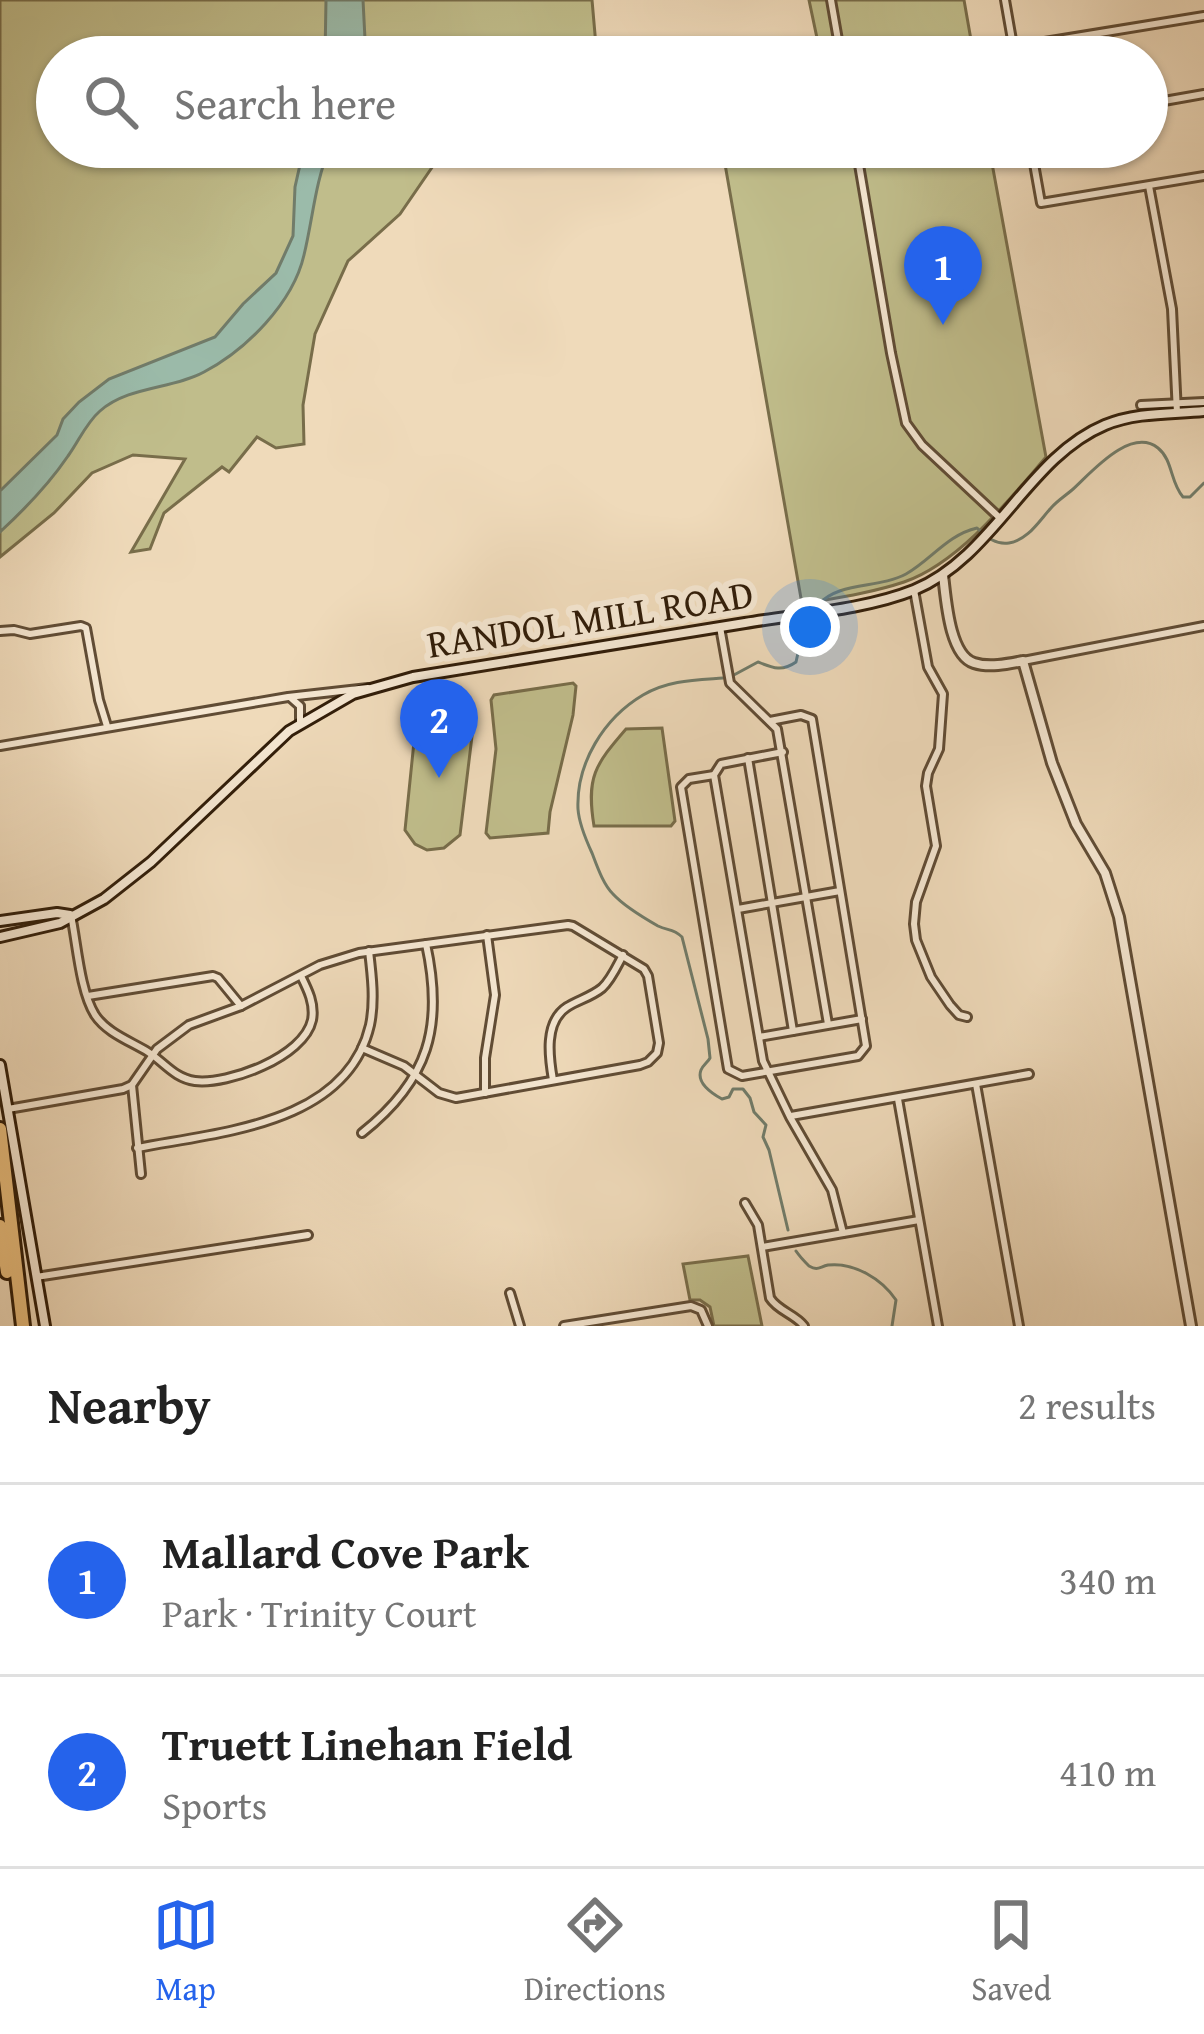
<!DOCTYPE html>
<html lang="en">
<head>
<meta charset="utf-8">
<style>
  body { margin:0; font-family:"Gentium Book Plus",serif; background:#f2f2f2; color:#222 }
  .you { position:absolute; left:810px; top:627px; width:42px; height:42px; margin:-30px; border:9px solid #fff; border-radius:50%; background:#1a73e8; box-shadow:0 0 0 18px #1a73e833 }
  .badge { display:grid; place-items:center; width:78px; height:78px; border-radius:50%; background:#2563eb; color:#fff; font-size:39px; font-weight:700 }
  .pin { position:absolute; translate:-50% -99px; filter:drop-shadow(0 3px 6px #0008) }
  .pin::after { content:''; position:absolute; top:63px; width:42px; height:36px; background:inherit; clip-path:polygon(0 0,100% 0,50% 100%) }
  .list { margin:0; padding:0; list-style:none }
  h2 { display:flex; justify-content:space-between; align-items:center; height:156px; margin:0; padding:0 48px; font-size:51px }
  h2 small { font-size:39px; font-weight:400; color:#767676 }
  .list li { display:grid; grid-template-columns:78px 1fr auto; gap:36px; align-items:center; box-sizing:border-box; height:192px; padding:0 48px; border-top:3px solid #e0e0e0 }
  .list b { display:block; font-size:45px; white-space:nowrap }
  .list p { margin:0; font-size:39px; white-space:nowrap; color:#767676 }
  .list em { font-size:39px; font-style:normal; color:#767676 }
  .icon { flex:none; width:66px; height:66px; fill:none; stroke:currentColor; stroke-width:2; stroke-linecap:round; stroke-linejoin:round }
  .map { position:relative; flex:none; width:1204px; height:1326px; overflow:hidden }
  .search { position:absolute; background:#fff; box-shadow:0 3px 9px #0004; left:36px; right:36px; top:36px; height:132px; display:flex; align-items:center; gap:30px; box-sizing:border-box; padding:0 42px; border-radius:66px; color:#767676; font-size:45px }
  .sheet { height:540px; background:#fff }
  nav { display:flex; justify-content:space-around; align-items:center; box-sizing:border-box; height:168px; border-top:3px solid #e0e0e0; background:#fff; font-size:33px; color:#767676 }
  nav a { display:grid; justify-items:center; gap:6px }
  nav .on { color:#2563eb }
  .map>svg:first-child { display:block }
  .green { fill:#c0bd8b; stroke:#786d4a; stroke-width:3 }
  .water { fill:#9bbbaa; stroke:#717c6a; stroke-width:3 }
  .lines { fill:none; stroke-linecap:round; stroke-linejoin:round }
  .stream { stroke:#717c6a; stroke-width:3 }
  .minor-casing { stroke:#604c35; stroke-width:12 }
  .tertiary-casing { stroke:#604c35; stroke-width:14 }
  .secondary-casing { stroke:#311d09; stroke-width:14 }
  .motorway-casing { stroke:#311d09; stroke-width:18 }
  .minor { stroke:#f5e7d2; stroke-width:6 }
  .tertiary { stroke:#f5e7d2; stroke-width:8 }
  .secondary { stroke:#f5e7d2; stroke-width:8 }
  .motorway { stroke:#e8bd7d; stroke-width:12 }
  .labels { text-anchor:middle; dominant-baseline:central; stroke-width:12; stroke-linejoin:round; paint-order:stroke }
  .street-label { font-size:39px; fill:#311d09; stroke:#f5e7d2 }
</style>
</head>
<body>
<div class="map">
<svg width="1204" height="1326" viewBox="0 0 1204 1326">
  <rect width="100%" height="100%" fill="#efdaba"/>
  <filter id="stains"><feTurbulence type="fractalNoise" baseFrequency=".00167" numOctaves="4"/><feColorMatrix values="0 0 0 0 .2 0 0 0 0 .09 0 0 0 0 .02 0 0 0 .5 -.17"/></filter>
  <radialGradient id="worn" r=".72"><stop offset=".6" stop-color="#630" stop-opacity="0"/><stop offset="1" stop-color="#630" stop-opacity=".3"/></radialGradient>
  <g class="green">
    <path d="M 0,0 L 592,0 L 597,57 L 57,57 L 57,147 L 446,147 L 400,214 L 348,261 L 315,334 L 303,405 L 304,444 L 276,448 L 257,437 L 229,472 L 222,467 L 164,513 L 150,549 L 131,552 L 185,459 L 133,455 L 92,473 L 54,513 L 0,557 Z"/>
    <path d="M 809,0 L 964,0 L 974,57 L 821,57 Z"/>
    <path d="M 722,147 L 989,147 L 1046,457 C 1009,500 959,563 904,582 C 871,593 836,598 802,604 Z"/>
    <path d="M 573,683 L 576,686 L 573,715 L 550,812 L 548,833 L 490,838 L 486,833 L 496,749 L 491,700 L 494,695 Z"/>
    <path d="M 440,711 C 454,712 471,712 473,728 L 460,835 L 444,848 L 427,850 L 415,844 L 405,830 L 416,722 L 425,715 Z"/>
    <path d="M 662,728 L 675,821 L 671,826 L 594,826 C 586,777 595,765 626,729 Z"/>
    <path d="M 748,1256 L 762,1326 L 714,1326 L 710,1307 L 700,1300 L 690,1300 L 683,1264 Z"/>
  </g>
  <g class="water">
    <path d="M 326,0 L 363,0 L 365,39 L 360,57 L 325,57 Z"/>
    <path d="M 304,147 L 330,147 C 315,182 313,218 304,255 C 293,303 246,350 204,372 C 173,389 128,386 100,411 C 86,423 79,441 68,456 C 49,484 25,509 0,532 L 0,491 L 57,435 L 63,419 L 79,402 L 109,379 L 215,337 L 243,304 L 276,273 L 293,236 L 295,187 Z"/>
  </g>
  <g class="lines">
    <g class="stream">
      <path d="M 818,605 C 839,581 878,589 906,574 C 931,560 947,535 977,528 C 987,537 995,545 1009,543 C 1028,540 1039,521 1051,508 C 1057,501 1065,496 1072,490 C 1090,474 1130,426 1158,448 C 1173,460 1170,482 1183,497 L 1190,497 L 1204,483"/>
      <path d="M 732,676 L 758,662 C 773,668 782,672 796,662 L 802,635 L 812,614"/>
      <path d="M 723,678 C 696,680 668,680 643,695 C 604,718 576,763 578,809 C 579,824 586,840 592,853 C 597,866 603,884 613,894 C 623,905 644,918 658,926 C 668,931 673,928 682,937 L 708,1039 L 710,1058 C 708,1062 703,1065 701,1070 C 696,1083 713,1094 722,1099 L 729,1097 L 733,1089 L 743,1089 L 750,1098 L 754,1112 L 766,1125 L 763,1137 L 769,1150 L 788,1230"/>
      <path d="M 796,1251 C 798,1254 807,1264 809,1266 C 818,1271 819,1267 828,1265 C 854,1262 882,1279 896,1300 L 892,1326"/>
    </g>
    <g class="minor-casing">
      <g id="minor">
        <path d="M 831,0 L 841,57"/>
        <path d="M 1005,0 L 1015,57"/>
        <path d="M 1014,47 L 1204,16"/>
        <path d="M 1147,104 L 1204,94"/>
        <path d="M 856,147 L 891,353 L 906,423 L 922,445 L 1001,519"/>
        <path d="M 1031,147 L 1041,203 L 1204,176"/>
        <path d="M 1149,186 L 1172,309 L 1177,413"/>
        <path d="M 1141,405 L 1204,402"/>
        <path d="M 914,590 L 928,667 L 943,694 L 939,749 L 928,773 L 926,786 L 936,846 L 916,902 L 914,924 L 916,940 L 931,977 L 950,1005 L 959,1015 L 967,1017"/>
        <path d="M 720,627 L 730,683 L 777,729 L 828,1024"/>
        <path d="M 0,631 L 14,630 L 30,634 L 81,626 L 86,628 L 99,700 L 107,726"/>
        <path d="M 1023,661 L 1204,626"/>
        <path d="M 291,698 L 300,706 L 300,724"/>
        <path d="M 0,746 L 288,697 L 368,688"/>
        <path d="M 783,752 L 721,764 L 714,775 L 763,1061 L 790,1117 L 832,1190 L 843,1233"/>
        <path d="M 748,758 L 793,1031"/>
        <path d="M 714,775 L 689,779 L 681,787 L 728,1069 L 742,1076 L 858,1056 L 866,1046 L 812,719 L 801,715 L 770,721"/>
        <path d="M 738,909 L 840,891"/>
        <path d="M 71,915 C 77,944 80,991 95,1015 C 107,1033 130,1041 148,1052 C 164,1062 174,1078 195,1081 C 228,1085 304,1057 312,1020 C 315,1004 308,990 301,976"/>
        <path d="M 88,996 L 213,976 L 218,978 L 241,1006"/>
        <path d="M 759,1037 L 862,1019"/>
        <path d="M 553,1080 C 549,1057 544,1022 567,1007 C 578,1000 591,997 602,988 C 611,980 617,966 623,955"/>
        <path d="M 976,1084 L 1019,1326"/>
        <path d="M 132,1085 L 141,1174"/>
        <path d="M 485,1093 L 485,1058 L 495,995 L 487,935"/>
        <path d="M 898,1099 L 938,1326"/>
        <path d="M 8,1109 L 123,1089 L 132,1085 L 157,1049 L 189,1025 L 241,1006 L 320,965 L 359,953 L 568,925 L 573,926 L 644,969 L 648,976 L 659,1043 L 657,1053 L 648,1062 L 640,1065 L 456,1098 L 439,1093 L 404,1066 L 362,1048"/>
        <path d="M 791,1116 L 1029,1074"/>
        <path d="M 362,1133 C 429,1080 444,1026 426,944"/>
        <path d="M 137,1148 C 219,1132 347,1125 370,1025 C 375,1001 372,976 369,951"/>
        <path d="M 745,1203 L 758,1225 L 770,1298 C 778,1311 795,1314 804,1326"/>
        <path d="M 762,1247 L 919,1220"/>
        <path d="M 36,1277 L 308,1235"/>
        <path d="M 510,1293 L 520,1326"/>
        <path d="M 564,1326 L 691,1306 L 701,1310 L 708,1326"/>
      </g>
    </g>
    <g class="tertiary-casing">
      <path id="tertiary" d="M 943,575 C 946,598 949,655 974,663 C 989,668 1008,664 1023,661 L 1052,763 L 1076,824 L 1105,873 L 1119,917 L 1191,1326"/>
    </g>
    <g class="secondary-casing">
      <g id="secondary">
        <path d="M 0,921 L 57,913 L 70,915"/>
        <path d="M 0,937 L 60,923 L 104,899 L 151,862 L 289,731 L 353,694 L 413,677 C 523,659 634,641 745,623 C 798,614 864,610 914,590 C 994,557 1028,457 1105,425 C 1136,412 1172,414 1204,411"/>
        <path d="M 0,1065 L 45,1326"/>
      </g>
    </g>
    <g class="motorway-casing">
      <g id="motorway">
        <path d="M 0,1129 L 23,1326"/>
        <path d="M 0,1226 L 7,1272"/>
      </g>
    </g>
    <use href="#minor" class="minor"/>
    <use href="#tertiary" class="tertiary"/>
    <use href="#secondary" class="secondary"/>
    <use href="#motorway" class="motorway"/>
  </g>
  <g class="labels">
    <g class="street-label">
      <text transform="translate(590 618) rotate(-9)">RANDOL MILL ROAD</text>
    </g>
  </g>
  <rect width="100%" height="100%" filter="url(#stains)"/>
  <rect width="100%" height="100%" fill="url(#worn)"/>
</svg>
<div class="you"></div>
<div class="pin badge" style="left:943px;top:325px">1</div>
<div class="pin badge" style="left:439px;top:778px">2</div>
<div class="search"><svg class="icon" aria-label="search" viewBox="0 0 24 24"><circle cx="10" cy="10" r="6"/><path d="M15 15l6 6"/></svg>Search here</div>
</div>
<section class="sheet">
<h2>Nearby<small>2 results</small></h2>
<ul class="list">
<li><span class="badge">1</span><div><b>Mallard Cove Park</b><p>Park · Trinity Court</p></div><em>340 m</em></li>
<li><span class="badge">2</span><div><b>Truett Linehan Field</b><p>Sports</p></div><em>410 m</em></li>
</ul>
</section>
<nav>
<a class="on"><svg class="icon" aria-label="map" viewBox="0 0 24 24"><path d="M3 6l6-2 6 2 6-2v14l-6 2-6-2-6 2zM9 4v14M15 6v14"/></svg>Map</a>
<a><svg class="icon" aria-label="directions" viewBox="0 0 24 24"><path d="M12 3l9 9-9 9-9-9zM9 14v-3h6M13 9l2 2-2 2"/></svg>Directions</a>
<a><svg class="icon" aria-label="saved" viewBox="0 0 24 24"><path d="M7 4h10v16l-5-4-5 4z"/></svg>Saved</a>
</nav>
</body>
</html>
